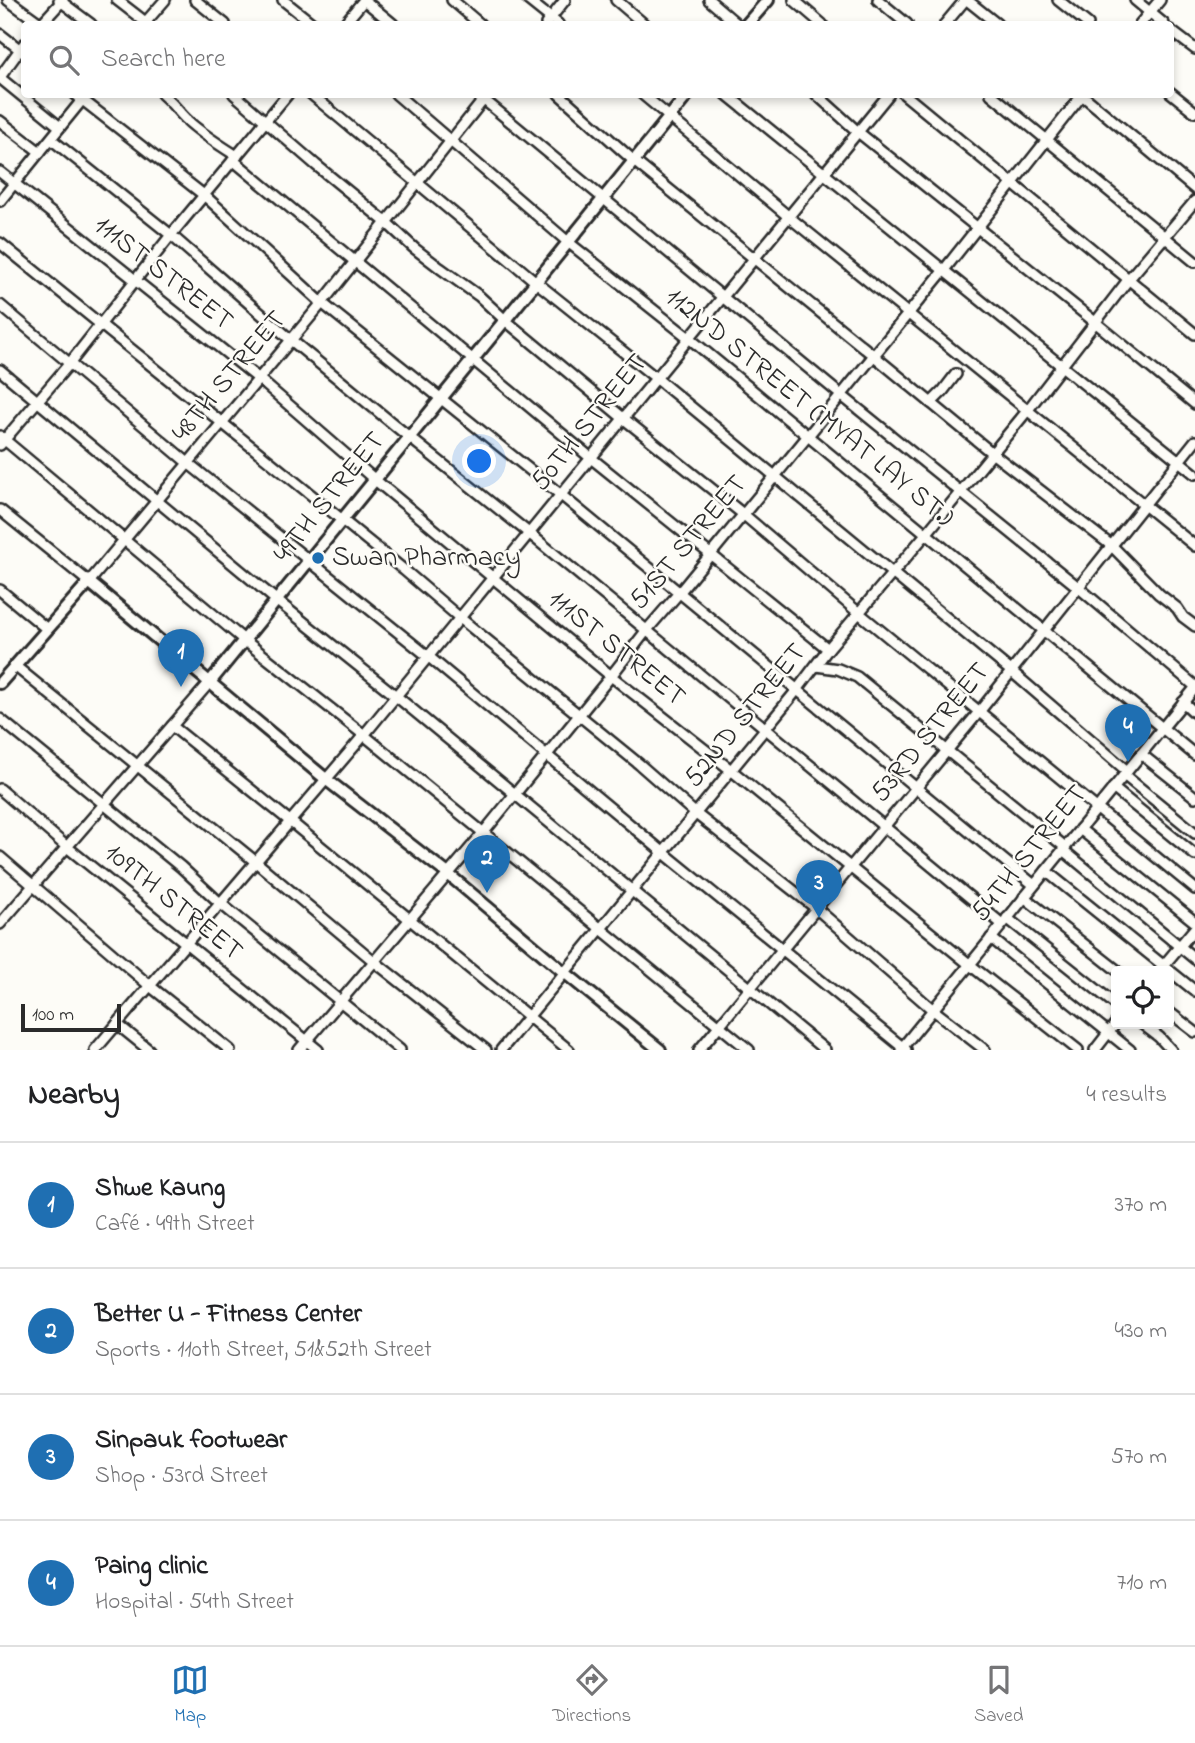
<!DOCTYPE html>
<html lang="en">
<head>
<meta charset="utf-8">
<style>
  body { margin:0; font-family:"Indie Flower",sans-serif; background:#f2f2f2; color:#202124 }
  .controls { position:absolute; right:21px; bottom:21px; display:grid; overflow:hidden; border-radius:7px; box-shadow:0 4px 10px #0003 }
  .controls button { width:63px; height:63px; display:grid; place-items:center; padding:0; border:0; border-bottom:2px solid #e0e0e0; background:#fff; color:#202124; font:35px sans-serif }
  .scale { position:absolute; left:21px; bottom:18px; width:100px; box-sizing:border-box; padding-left:7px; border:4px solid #2b2b2b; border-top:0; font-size:19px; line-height:24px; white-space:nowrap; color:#2b2b2b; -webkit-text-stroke:5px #fdfcf7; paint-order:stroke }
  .you { position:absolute; left:480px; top:462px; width:24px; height:24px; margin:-18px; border:5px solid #fff; border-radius:50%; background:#1a73e8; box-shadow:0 0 0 10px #1a73e833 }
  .badge { display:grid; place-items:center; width:46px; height:46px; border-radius:50%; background:#1f6fb2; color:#fff; font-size:23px; font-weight:700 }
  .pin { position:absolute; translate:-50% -58px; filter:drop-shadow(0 2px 4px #0008) }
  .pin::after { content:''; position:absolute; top:37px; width:24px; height:21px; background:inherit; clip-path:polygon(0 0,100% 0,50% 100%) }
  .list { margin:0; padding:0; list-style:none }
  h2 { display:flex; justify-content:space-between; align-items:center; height:91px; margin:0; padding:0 28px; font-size:30px }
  h2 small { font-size:23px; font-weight:400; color:#757577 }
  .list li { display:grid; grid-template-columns:46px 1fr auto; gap:21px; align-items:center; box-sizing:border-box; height:126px; padding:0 28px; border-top:2px solid #e0e0e0 }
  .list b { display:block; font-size:26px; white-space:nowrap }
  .list p { margin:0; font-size:23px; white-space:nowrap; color:#757577 }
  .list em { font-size:23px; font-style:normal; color:#757577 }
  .icon { flex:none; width:38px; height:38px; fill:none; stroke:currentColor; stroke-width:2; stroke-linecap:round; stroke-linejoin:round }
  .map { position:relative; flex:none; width:1195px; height:1050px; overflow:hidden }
  .search { position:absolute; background:#fff; box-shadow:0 4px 10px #0003; left:21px; right:21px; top:21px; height:77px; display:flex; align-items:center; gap:18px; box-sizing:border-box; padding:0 24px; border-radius:7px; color:#757577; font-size:26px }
  .sheet { height:595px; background:#fff }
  nav { display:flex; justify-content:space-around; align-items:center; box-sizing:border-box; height:98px; border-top:2px solid #e0e0e0; background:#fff; font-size:19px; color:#757577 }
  nav a { display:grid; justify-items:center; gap:4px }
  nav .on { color:#1f6fb2 }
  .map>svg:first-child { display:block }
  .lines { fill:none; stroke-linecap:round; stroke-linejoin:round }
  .minor-casing { stroke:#2b2b2b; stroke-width:14 }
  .major-casing { stroke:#2b2b2b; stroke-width:16 }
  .minor { stroke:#fdfcf7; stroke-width:9 }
  .major { stroke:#fdfcf7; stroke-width:10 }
  .poi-dot { fill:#1f6fb2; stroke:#fdfcf7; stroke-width:2.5 }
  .labels { text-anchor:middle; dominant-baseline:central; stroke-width:5; stroke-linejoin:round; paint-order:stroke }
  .street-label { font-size:28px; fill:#2b2b2b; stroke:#fdfcf7 }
  .poi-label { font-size:28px; fill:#2b2b2b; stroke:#fdfcf7; text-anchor:start }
</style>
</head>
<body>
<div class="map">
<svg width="1195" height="1050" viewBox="0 0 1195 1050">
  <rect width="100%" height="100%" fill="#fdfcf7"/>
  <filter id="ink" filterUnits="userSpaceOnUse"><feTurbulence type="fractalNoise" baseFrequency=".0143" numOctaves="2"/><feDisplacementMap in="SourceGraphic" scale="14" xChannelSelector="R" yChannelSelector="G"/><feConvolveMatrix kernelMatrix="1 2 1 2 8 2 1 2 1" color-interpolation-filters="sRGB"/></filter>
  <g filter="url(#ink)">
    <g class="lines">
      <g class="minor-casing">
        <g id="minor">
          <path d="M 8,0 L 41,24"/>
          <path d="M 59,0 L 91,24"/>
          <path d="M 117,0 L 148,24"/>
          <path d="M 195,0 L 225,24"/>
          <path d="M 283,0 L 313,24"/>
          <path d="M 364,0 L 393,24"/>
          <path d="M 452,0 L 480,24"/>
          <path d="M 528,0 L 558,24"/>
          <path d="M 616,0 L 644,24"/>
          <path d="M 709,0 L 737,24"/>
          <path d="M 794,0 L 822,24"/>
          <path d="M 878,0 L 907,24"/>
          <path d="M 967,0 L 997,24"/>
          <path d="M 1058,0 L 1088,24"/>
          <path d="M 1135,0 L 1164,24"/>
          <path d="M 41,24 L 63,0"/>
          <path d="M 144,24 L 165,0"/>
          <path d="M 344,24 L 364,0"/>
          <path d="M 546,24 L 565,0"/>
          <path d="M 945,24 L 965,0"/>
          <path d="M 1140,24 L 1160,0"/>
          <path d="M 1170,30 L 1195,49"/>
          <path d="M 0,34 L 23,52"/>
          <path d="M 0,77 L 24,44"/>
          <path d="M 0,78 L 60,127"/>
          <path d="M 1170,92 L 1195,112"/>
          <path d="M 75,94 L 205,196 L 322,303 L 561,495 L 1034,885"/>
          <path d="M 162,94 C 170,101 175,107 182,115 C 194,129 221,146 237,156"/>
          <path d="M 234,94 L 316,165 L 387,223 L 414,248 L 440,268 L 479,296 L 505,320 L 623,418 L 743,514 L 859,613 L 1195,889"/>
          <path d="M 311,94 L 536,282 L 656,378 L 1011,671 L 1127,771"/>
          <path d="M 396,94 L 568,242 L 689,338 L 1195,755"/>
          <path d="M 477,94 L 841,395 L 1078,587 L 1195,686"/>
          <path d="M 559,94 L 634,161 L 873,355 L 992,453 L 1112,546 L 1159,594 L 1177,608 L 1183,617 L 1195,626"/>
          <path d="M 642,94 L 789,217 L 1195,546"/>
          <path d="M 726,94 L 1195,474"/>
          <path d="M 816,94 L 858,132 L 1095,322 L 1195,404"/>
          <path d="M 904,94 L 1195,334"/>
          <path d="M 991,94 L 1195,262"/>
          <path d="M 1081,94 L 1195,189"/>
          <path d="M 0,121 L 40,152"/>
          <path d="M 51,139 L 171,235 L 291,340 L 409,437 L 530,534 L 1002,924"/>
          <path d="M 233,160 L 591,458 L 828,649"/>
          <path d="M 0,172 L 259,379 L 374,479 L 611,676 L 731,770 L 969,964 L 1078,1050"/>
          <path d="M 0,201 L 87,94"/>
          <path d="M 0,243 L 404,570 L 460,618 L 639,764 L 696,814 L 817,909 L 932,1009 L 985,1050"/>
          <path d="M 0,305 L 188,463 L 429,657 L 664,853 L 906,1050"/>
          <path d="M 0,370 L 276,600 L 396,696 L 825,1050"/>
          <path d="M 931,403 L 943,391 L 956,374"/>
          <path d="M 0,436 L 244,640 L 364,735 L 749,1050"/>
          <path d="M 0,445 L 70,363 L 171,235 L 288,94"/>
          <path d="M 0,510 L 89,582 L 322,303 L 488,94"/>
          <path d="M 0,590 L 47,629"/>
          <path d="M 15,666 L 256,862 L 375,962 L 486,1050"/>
          <path d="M 816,666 L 838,669 L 857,677 L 1065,847"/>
          <path d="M 1183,702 L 1195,713"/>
          <path d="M 0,719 L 181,867 L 220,903 L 400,1050"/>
          <path d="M 172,726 L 291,822 L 569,1050"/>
          <path d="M 1141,754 L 1195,797"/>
          <path d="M 1124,775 L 1195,833"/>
          <path d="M 1113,788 L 1195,855"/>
          <path d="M 0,789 L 67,847 L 318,1050"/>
          <path d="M 1080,829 L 1195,922"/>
          <path d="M 1063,850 L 1195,959"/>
          <path d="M 0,857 L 150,986 L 230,1050"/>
          <path d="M 1046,871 L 1195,991"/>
          <path d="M 1024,897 L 1118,971"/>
          <path d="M 1007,918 L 1116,1005"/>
          <path d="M 0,924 L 210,682"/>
          <path d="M 991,938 L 1130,1050"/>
          <path d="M 1159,971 L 1195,928"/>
          <path d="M 1169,1012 L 1195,1032"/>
          <path d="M 117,1024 L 149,1050"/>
          <path d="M 1142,1024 L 1159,1037 L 1171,1050"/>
          <path d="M 901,1049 L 1195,688"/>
          <path d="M 95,1050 L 364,735 L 889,94"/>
          <path d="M 299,1050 L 484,832 L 611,676 L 646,631 L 679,593 L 944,270 L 1083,94"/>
          <path d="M 501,1050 L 797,690 L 828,649 L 926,534 L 1027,411 L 1128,280 L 1195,201"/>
          <path d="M 699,1050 L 979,712 L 1195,441"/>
          <path d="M 1095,1050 L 1116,1023"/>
        </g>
      </g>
      <g class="major-casing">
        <g id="major">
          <path d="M 747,24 L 768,0"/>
          <path d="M 210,682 L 536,282 L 688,94"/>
          <path d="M 0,683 L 89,582 L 327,780 L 448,874 L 564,972 L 660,1050"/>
        </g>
      </g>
      <use href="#minor" class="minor"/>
      <use href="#major" class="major"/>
    </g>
  </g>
  <circle class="poi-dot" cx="318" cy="558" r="7"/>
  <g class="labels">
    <g class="street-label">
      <text transform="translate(163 274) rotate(38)">111ST STREET</text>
      <text transform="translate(230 377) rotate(-50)">48TH STREET</text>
      <text transform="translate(809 408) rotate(39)">112ND STREET (MYAT LAY ST.)</text>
      <text transform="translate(590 423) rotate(-51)">50TH STREET</text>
      <text transform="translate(330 498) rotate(-51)">49TH STREET</text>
      <text transform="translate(689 543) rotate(-50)">51ST STREET</text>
      <text transform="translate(616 649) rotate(39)">111ST STREET</text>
      <text transform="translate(746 716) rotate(-51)">52ND STREET</text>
      <text transform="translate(931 733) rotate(-51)">53RD STREET</text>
      <text transform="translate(1030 854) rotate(-51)">54TH STREET</text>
      <text transform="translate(173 903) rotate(39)">109TH STREET</text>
    </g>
    <g class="poi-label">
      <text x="332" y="558">Swan Pharmacy</text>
    </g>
  </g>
</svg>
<div class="controls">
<button><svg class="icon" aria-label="locate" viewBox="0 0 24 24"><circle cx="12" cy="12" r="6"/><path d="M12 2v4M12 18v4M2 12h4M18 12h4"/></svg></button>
</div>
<div class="scale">100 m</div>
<div class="you"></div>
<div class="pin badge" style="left:181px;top:687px">1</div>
<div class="pin badge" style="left:487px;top:893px">2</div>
<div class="pin badge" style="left:819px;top:918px">3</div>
<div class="pin badge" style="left:1128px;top:762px">4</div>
<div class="search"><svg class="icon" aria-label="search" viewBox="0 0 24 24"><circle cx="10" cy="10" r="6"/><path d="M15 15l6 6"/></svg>Search here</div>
</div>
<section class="sheet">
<h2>Nearby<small>4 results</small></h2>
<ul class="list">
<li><span class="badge">1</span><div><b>Shwe Kaung</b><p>Café · 49th Street</p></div><em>370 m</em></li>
<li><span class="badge">2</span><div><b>Better U - Fitness Center</b><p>Sports · 110th Street, 51&amp;52th Street</p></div><em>430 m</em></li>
<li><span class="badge">3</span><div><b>Sinpauk footwear</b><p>Shop · 53rd Street</p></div><em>570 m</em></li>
<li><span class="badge">4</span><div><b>Paing clinic</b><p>Hospital · 54th Street</p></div><em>710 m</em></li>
</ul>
</section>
<nav>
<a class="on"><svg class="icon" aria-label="map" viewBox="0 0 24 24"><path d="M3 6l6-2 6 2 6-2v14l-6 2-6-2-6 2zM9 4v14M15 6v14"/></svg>Map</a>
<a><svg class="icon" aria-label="directions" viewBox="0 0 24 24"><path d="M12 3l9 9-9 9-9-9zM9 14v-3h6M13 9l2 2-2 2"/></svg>Directions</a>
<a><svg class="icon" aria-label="saved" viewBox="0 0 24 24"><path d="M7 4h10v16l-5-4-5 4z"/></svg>Saved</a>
</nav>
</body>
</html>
